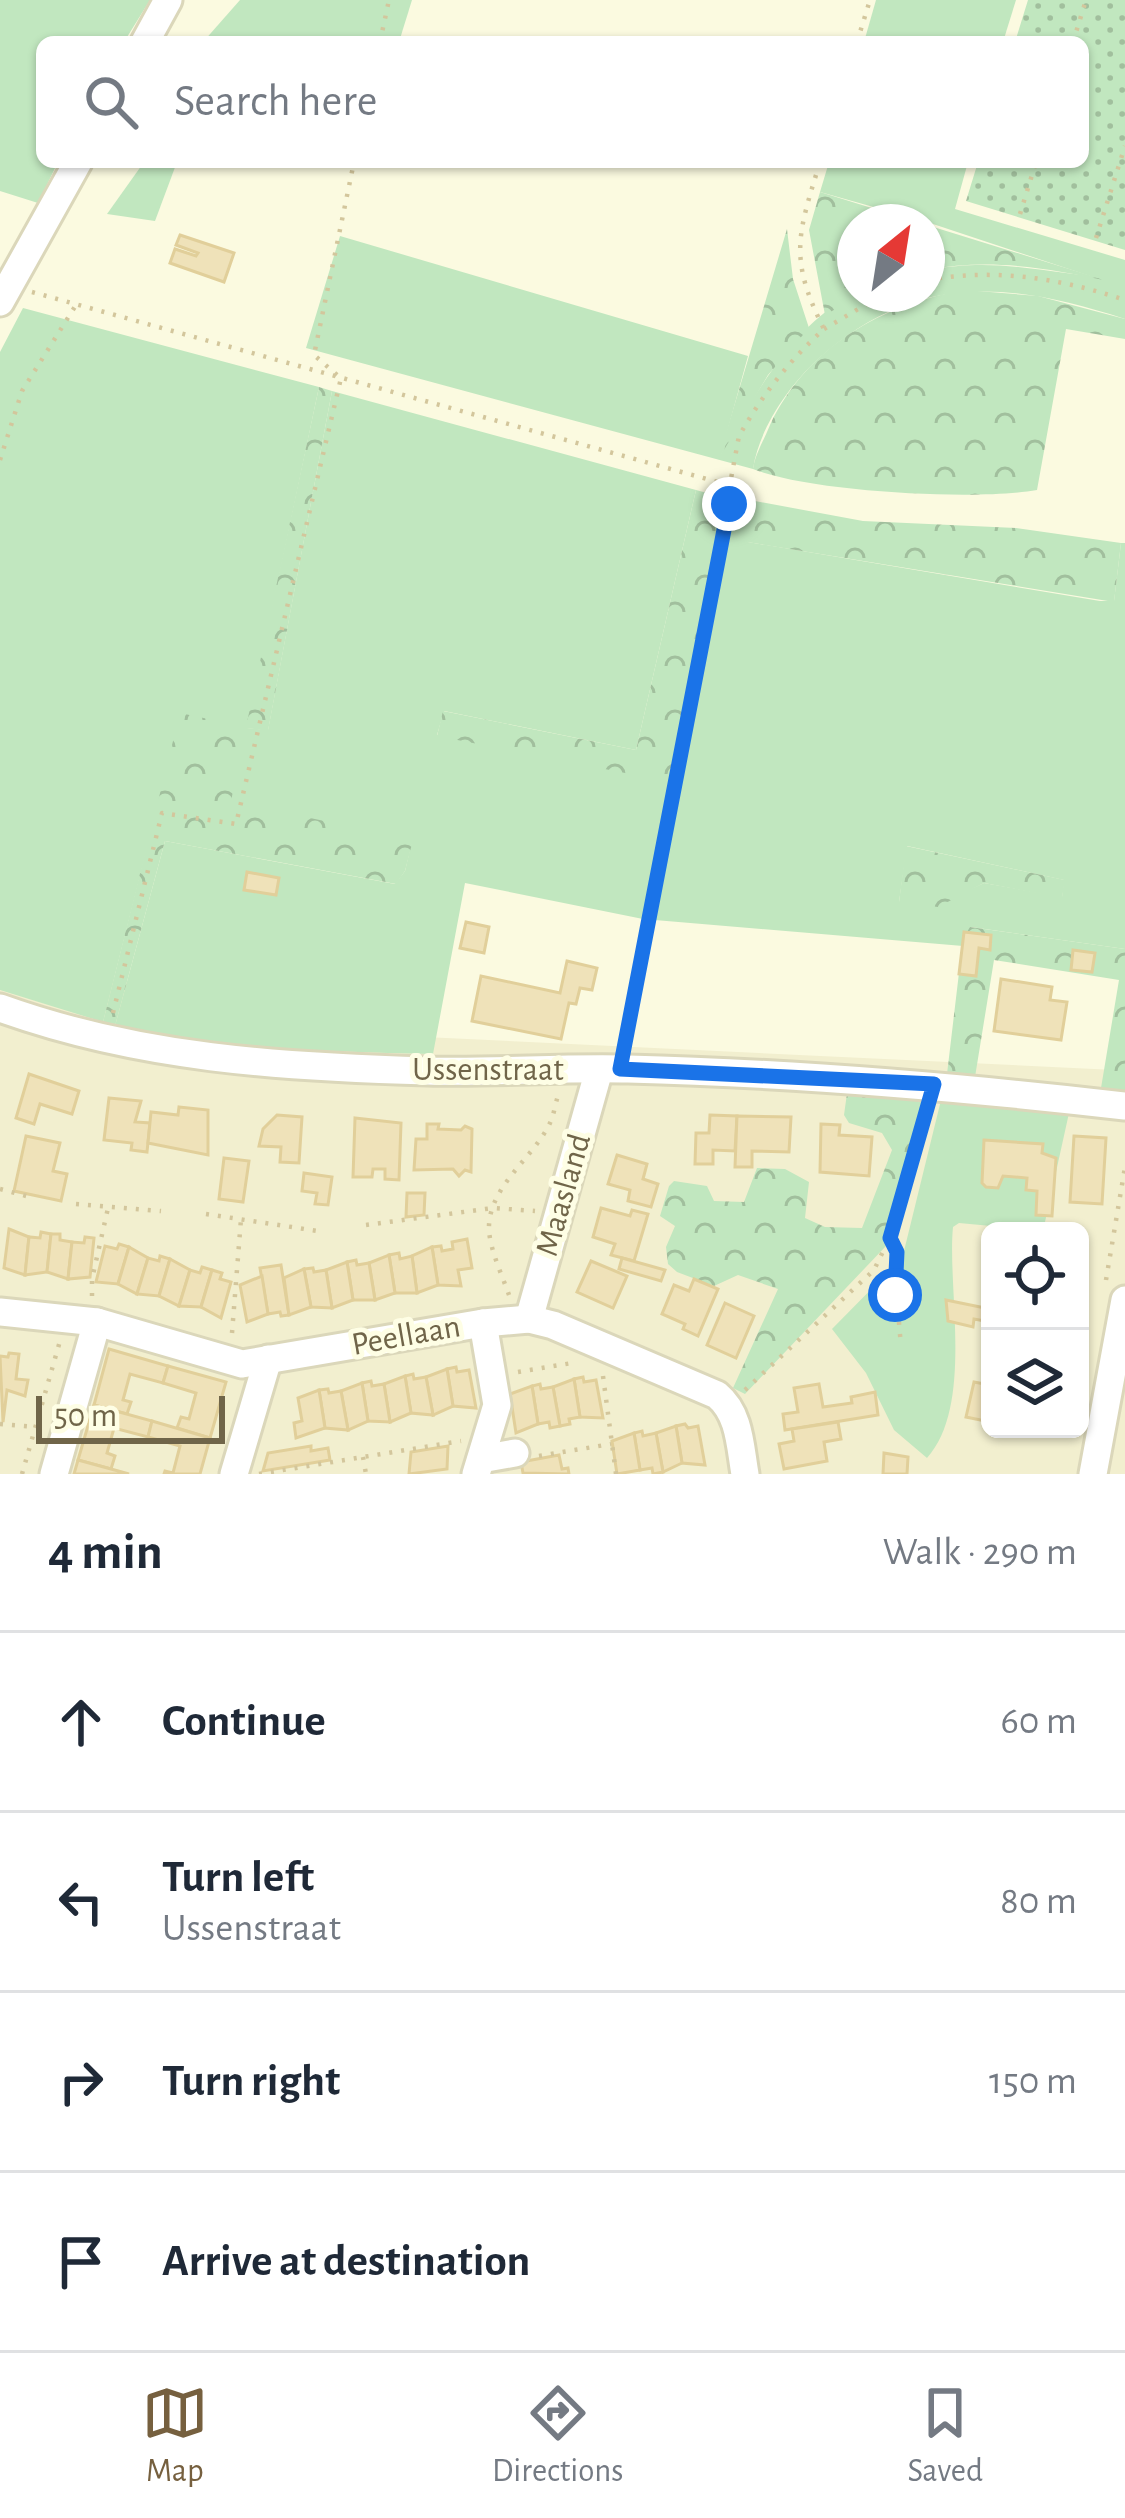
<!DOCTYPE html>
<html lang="en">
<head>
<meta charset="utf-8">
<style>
  body { margin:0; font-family:"Alegreya Sans",sans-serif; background:#f6f6f7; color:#1f2937 }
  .controls { position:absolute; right:36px; bottom:36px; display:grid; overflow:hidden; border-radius:18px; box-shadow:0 3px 9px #0004 }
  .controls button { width:108px; height:108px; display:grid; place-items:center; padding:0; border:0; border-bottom:3px solid #e0e1e3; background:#fff; color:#1f2937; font:60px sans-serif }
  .compass { position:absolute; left:837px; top:204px; width:108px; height:108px; border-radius:50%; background:#fff; box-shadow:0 3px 9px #0004; rotate:30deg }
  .scale { position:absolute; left:36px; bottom:30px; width:189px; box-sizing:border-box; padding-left:12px; border:6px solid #706549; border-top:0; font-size:33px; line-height:42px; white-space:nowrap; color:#706549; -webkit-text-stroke:9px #fefee5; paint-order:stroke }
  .stop { position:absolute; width:36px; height:36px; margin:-27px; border:9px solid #1a73e8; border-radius:50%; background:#fff }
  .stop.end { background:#1a73e8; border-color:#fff; box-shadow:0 3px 12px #0008 }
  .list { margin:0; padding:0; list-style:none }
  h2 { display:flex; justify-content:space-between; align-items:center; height:156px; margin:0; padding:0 48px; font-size:51px }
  h2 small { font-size:39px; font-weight:400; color:#747a83 }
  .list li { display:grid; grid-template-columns:78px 1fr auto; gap:36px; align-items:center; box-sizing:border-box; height:180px; padding:0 48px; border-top:3px solid #e0e1e3 }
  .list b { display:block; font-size:45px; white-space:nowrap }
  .list p { margin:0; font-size:39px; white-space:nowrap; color:#747a83 }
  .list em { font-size:39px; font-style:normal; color:#747a83 }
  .icon { flex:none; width:66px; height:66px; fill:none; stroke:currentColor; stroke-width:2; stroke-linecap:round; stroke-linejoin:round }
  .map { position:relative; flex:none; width:1125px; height:1474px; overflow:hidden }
  .search { position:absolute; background:#fff; box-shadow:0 3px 9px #0004; left:36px; right:36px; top:36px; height:132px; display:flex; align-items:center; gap:30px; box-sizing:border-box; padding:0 42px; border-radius:18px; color:#747a83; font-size:45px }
  .sheet { height:876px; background:#fff }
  nav { display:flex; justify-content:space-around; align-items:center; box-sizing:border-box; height:168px; border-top:3px solid #e0e1e3; background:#fff; font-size:33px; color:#747a83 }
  nav a { display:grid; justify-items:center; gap:6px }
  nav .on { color:#76603f }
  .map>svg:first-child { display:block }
  .residential { fill:#f2efcf; fill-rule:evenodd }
  .grass { fill:#c1e7bf; fill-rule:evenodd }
  .forest { fill:url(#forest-crowns) }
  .garden { fill:url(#garden-dots) }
  .building { fill:#efe2b9; stroke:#e1cf9a; stroke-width:3 }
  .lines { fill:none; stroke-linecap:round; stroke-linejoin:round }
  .minor-casing { stroke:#dbd7ba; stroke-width:33 }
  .path { stroke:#d3c69c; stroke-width:4.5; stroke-dasharray:3 9; stroke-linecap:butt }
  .minor { stroke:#fff; stroke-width:27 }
  .route { stroke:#1a73e8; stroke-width:15 }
  .labels { text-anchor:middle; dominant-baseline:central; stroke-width:10; stroke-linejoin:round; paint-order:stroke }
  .street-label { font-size:33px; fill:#706549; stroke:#fefee5 }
</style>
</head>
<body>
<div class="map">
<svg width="1125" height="1474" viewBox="0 0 1125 1474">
  <defs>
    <pattern id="forest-crowns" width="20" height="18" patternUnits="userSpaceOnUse" patternTransform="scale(3)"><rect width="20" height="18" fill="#c1e7bf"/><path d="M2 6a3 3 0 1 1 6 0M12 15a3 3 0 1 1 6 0" fill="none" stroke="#a1bf9d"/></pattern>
    <pattern id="garden-dots" width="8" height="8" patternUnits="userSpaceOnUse" patternTransform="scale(3)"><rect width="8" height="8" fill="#c1e7bf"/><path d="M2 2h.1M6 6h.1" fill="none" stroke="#a1bf9d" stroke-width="1.8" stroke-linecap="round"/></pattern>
  </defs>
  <rect width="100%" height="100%" fill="#fbfae0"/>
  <path class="residential" d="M 0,953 L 382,1035 L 1115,1070 L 1125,1002 L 1125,1474 L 0,1474 ZM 990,1231 L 1080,1231 L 1080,1429 L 990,1429 Z"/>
  <g class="grass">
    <path d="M 0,0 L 150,0 L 124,42 L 42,42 L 42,162 L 58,162 L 38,203 L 0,191 Z"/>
    <path d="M 240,0 L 412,0 L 399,42 L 203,42 Z"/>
    <path d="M 876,0 L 1016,0 L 1003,42 L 864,42 Z"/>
    <path d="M 144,162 L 177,162 L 155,221 L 107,214 Z"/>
    <path d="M 829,162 L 968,162 L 955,209 L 1125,260 L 1125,319 C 1007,281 915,272 817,360 C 788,387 759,429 753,469 L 306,348 L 340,236 L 748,356 L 721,454 C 748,405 802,308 861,294 C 881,290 907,294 927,294 L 927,270 C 991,259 1028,269 1090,276 L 927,222 L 820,192 Z"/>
    <path d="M 23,308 L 319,387 L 247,728 L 268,730 L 332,391 L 696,490 L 636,750 L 444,711 L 437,735 L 676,782 L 733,500 L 755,501 L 748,542 L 1100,601 L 1114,601 L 1121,543 L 1125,543 L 1125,949 L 971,927 L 963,946 L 643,919 L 465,883 L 433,1054 C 326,1052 220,1049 115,1026 L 165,841 L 395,884 L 405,871 L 412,841 L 230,802 L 181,714 L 103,1022 L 0,990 L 0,352 ZM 907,846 L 1064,880 L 1062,897 L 984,883 L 971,889 L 899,902 Z"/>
    <path d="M 942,1096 L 1069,1113 L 1043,1231 L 959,1223 L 953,1227 C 947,1289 974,1406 927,1458 L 894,1430 L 866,1373 L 832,1329 L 896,1264 L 904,1251 Z"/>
  </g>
  <g class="forest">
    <path d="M 820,192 L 917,222 L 855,222 L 855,294 L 862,294 L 825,315 L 809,230 Z"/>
    <path d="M 927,225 L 1108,281 C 1047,268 990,258 927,270 Z"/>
    <path d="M 787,229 L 793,279 L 809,328 L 768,375 L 718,460 Z"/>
    <path d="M 965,290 L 1038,296 L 1125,319 L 1125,339 L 1066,329 L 1037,490 C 976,501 810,492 753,469 C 755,454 764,440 770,425 C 807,347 882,304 965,290 Z"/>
    <path d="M 319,387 L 332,391 L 268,731 L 246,728 L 231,801 L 413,840 L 405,871 L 396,884 L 165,841 L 115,1026 L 103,1022 L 180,713 L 246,727 Z"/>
    <path d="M 696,490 L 733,500 L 676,783 L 437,736 L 443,711 L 636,750 Z"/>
    <path d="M 755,501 L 863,521 L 1016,528 L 1121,543 L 1114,602 L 747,542 Z"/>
    <path d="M 906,846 L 1065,880 L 1062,898 L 984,883 L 938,907 L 899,902 Z"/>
    <path d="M 970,927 L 1125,949 L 1125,1097 L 1100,1094 L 1119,980 L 994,960 L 975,1077 L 947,1074 L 963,939 Z"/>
    <path d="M 848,1086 L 925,1094 L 886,1246 L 745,1394 L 733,1388 L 778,1289 L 738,1275 L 714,1286 L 677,1272 L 668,1264 L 666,1247 L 675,1226 L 660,1216 L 669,1186 L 674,1181 L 707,1186 L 714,1201 L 744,1202 L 757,1168 L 785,1169 L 809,1182 L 805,1218 L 825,1227 L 862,1228 L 892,1150 L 882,1133 L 849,1123 L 844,1115 Z"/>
  </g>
  <path class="garden" d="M 1028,0 L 1125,0 L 1125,250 L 966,201 L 978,162 L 1083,162 L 1083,42 L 1015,42 Z"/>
  <g class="building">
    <path d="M 180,235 L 234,253 L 224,282 L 170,263 L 175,249 L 196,256 L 198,253 L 176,245 Z"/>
    <path d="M 247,872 L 279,878 L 276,895 L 244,890 Z"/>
    <path d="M 466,922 L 489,927 L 484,953 L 460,948 Z"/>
    <path d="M 964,932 L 991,935 L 990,950 L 979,948 L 976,976 L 959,974 Z"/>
    <path d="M 1073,950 L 1095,953 L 1092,972 L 1071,970 Z"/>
    <path d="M 567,961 L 597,968 L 592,990 L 580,988 L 576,1004 L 569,1003 L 561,1039 L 472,1021 L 481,976 L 560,993 Z"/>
    <path d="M 1001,979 L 1052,987 L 1050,1000 L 1067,1002 L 1061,1040 L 994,1031 Z"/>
    <path d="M 29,1074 L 79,1091 L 72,1114 L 40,1104 L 34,1124 L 16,1118 Z"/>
    <path d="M 109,1098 L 141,1101 L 135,1122 L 150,1123 L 147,1152 L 131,1150 L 132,1143 L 104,1140 Z"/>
    <path d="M 179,1107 L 208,1110 L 208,1155 L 148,1143 L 151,1112 L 178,1115 Z"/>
    <path d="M 277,1115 L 302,1117 L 299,1163 L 280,1162 L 281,1147 L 259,1146 L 263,1129 Z"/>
    <path d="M 710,1115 L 737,1116 L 735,1151 L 713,1150 L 713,1164 L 695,1164 L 696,1133 L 709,1133 Z"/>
    <path d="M 737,1116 L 791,1117 L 789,1152 L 752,1151 L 752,1167 L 735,1167 Z"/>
    <path d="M 355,1118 L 401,1123 L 399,1180 L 385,1179 L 385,1169 L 373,1169 L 372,1177 L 353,1177 Z"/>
    <path d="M 427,1124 L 439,1124 L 438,1129 L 461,1130 L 465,1126 L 472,1129 L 471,1172 L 465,1170 L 459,1176 L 453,1169 L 414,1170 L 416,1139 L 427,1139 Z"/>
    <path d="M 821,1124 L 840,1125 L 839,1135 L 872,1137 L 869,1176 L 820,1172 Z"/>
    <path d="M 26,1136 L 60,1143 L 53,1171 L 67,1174 L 61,1201 L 14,1191 Z"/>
    <path d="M 1074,1136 L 1106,1138 L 1102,1204 L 1070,1202 Z"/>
    <path d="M 984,1140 L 1043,1144 L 1042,1153 L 1056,1158 L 1052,1216 L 1036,1215 L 1037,1191 L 1026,1190 L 1027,1178 L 1003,1176 L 998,1188 L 986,1187 L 982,1183 Z"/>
    <path d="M 617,1155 L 647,1164 L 643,1179 L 658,1184 L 651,1207 L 628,1201 L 630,1190 L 608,1184 Z"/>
    <path d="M 224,1158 L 249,1161 L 243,1202 L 219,1199 Z"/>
    <path d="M 304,1173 L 332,1177 L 328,1205 L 315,1204 L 317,1193 L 302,1191 Z"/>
    <path d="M 407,1193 L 425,1193 L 424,1215 L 406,1217 Z"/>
    <path d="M 601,1208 L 630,1216 L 632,1210 L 648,1214 L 634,1261 L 611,1255 L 615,1244 L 593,1237 Z"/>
    <path d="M 9,1229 L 29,1237 L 25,1275 L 4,1268 Z"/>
    <path d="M 41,1232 L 51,1234 L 47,1272 L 25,1275 L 29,1237 L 40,1238 Z"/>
    <path d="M 51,1234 L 60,1234 L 60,1240 L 72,1242 L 68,1279 L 47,1272 Z"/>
    <path d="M 85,1237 L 94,1238 L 90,1277 L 68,1279 L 72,1242 L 84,1243 Z"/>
    <path d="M 467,1239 L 472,1268 L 458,1270 L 461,1286 L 438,1285 L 432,1247 L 441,1246 L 442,1251 L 453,1249 L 452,1242 Z"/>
    <path d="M 119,1244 L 129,1247 L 118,1284 L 96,1282 L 105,1246 L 117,1249 Z"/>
    <path d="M 129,1247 L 148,1258 L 137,1294 L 118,1284 Z"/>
    <path d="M 432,1247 L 438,1285 L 417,1293 L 412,1256 Z"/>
    <path d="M 399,1253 L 400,1259 L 412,1256 L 417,1293 L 395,1293 L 389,1255 Z"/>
    <path d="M 389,1255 L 395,1293 L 375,1300 L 369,1263 Z"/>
    <path d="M 160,1256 L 170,1259 L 159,1296 L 137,1294 L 148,1258 L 159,1261 Z"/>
    <path d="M 622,1258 L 665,1270 L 661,1281 L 619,1269 Z"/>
    <path d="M 170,1259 L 190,1270 L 179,1306 L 159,1296 Z"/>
    <path d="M 356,1260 L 357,1265 L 369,1263 L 375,1300 L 353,1300 L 347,1262 Z"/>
    <path d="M 591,1261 L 627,1276 L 613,1308 L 577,1292 Z"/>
    <path d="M 347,1262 L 353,1300 L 332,1308 L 326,1270 Z"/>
    <path d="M 281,1265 L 289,1315 L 281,1316 L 280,1312 L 268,1314 L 260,1268 Z"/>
    <path d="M 202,1267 L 212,1270 L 201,1307 L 179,1306 L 190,1270 L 200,1273 Z"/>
    <path d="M 313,1268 L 314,1272 L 326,1270 L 332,1308 L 311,1307 L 304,1269 Z"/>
    <path d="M 304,1269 L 311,1307 L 289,1315 L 284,1278 Z"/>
    <path d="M 212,1270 L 222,1273 L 220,1279 L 231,1282 L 221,1318 L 201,1307 Z"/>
    <path d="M 262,1276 L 268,1314 L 247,1322 L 240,1285 Z"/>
    <path d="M 694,1279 L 718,1289 L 698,1336 L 683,1329 L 685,1324 L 662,1314 L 674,1285 L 689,1291 Z"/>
    <path d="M 946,1300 L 990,1309 L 990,1322 L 974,1319 L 973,1327 L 948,1321 Z"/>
    <path d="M 725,1303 L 754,1316 L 736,1358 L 707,1345 Z"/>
    <path d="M 109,1349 L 168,1366 L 163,1383 L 130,1374 L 123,1400 L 131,1402 L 127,1414 L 94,1405 Z"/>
    <path d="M 9,1353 L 19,1354 L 16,1379 L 28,1380 L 25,1396 L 7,1390 L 3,1422 L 0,1356 L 8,1357 Z"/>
    <path d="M 168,1366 L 226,1382 L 210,1438 L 177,1428 L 181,1417 L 189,1419 L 196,1393 L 163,1383 Z"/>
    <path d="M 456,1367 L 457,1372 L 469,1370 L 476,1408 L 453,1406 L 447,1369 Z"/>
    <path d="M 447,1369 L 453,1406 L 433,1415 L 426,1377 Z"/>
    <path d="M 413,1374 L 414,1379 L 426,1377 L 433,1415 L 411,1413 L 405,1376 Z"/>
    <path d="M 405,1376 L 411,1413 L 390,1422 L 384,1384 Z"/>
    <path d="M 583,1377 L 584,1382 L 596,1380 L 603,1418 L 580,1417 L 574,1379 Z"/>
    <path d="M 574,1379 L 580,1417 L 569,1419 L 570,1424 L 560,1426 L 553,1387 Z"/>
    <path d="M 371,1381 L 372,1386 L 384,1384 L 390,1422 L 368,1421 L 362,1383 Z"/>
    <path d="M 974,1382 L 990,1385 L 990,1422 L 966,1417 Z"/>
    <path d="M 362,1383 L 368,1421 L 348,1430 L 341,1391 Z"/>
    <path d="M 540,1384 L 541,1389 L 553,1387 L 560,1426 L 550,1428 L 549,1422 L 538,1424 L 532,1386 Z"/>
    <path d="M 819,1384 L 823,1407 L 852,1403 L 851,1397 L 875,1392 L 878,1415 L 785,1430 L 783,1414 L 798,1412 L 794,1388 Z"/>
    <path d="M 532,1386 L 538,1424 L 516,1433 L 510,1394 Z"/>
    <path d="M 328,1389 L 329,1393 L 341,1391 L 348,1430 L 325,1428 L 319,1390 Z"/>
    <path d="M 319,1390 L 325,1428 L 296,1438 L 294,1423 L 302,1421 L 298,1398 Z"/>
    <path d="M 94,1405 L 152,1421 L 148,1437 L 114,1428 L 107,1453 L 115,1456 L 111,1469 L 78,1460 Z"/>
    <path d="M 152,1421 L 210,1438 L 200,1474 L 164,1474 L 165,1471 L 173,1473 L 180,1446 L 148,1437 Z"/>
    <path d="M 838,1422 L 841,1439 L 824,1442 L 827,1461 L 784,1469 L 779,1444 L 794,1441 L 792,1429 Z"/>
    <path d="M 685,1424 L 688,1428 L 698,1426 L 705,1465 L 682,1463 L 676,1426 Z"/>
    <path d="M 676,1426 L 682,1463 L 663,1472 L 656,1433 Z"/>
    <path d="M 642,1431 L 643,1436 L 656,1433 L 663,1472 L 653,1474 L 652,1468 L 640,1470 L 634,1433 Z"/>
    <path d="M 634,1433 L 640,1470 L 617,1474 L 612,1441 Z"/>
    <path d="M 311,1446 L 311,1451 L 328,1448 L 330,1460 L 263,1471 L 268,1453 Z"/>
    <path d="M 448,1446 L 447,1469 L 409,1474 L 411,1452 Z"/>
    <path d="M 884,1453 L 908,1457 L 907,1474 L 883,1474 Z"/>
    <path d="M 559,1455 L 562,1469 L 568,1468 L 569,1474 L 523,1473 L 521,1462 Z"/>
    <path d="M 78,1460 L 111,1469 L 129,1474 L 74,1474 Z"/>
  </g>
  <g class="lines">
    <g class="minor-casing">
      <g id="minor">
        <path d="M 145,42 L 168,0"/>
        <path d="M 0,302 L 78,162"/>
        <path d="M 0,1008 C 139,1058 281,1067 428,1071 C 495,1073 562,1067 628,1069 C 795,1073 959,1087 1125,1106"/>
        <path d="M 0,1312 L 97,1322 L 242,1364 L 483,1323 L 529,1319 L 553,1325 L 717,1395 C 740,1414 740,1446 745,1474"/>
        <path d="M 529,1319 L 599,1070"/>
        <path d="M 481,1459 L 515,1453"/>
        <path d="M 54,1474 L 97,1322"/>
        <path d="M 234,1474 L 268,1359"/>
        <path d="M 476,1474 L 497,1405 L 483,1323"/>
        <path d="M 1093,1474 L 1125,1300"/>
      </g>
    </g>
    <g class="path">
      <path d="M 380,42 L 389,0"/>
      <path d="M 857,42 L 870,0"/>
      <path d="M 1073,42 L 1086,0"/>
      <path d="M 1020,214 L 1036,162"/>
      <path d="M 1096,238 L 1125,146"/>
      <path d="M 927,280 C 996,268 1059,278 1125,300"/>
      <path d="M 32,292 L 732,486"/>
      <path d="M 824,329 L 884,294"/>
      <path d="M 337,375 L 314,355 L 354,162"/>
      <path d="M 0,460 L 22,391 L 76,305"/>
      <path d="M 113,1013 L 162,813 L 236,824 L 341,378"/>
      <path d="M 625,1043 L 739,436 C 763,394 789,361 824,329 C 788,258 798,234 820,162"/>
      <path d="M 0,1189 L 30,1197"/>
      <path d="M 76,1204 L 161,1211"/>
      <path d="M 206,1214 L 318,1231"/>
      <path d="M 366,1225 L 493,1208 L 535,1211"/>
      <path d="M 889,1239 C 901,1258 896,1313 901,1342"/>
      <path d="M 1106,1280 L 1125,1167"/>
      <path d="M 509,1295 C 502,1275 491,1252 489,1231 C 487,1187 533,1159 550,1123 C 554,1115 555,1104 558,1096"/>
      <path d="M 92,1296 L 92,1279 L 108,1208"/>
      <path d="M 232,1333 L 241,1219"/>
      <path d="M 518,1372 L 572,1363"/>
      <path d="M 603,1376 L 616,1474"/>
      <path d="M 745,1390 L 874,1270 L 894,1229 L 926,1113"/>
      <path d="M 0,1424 L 36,1427"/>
      <path d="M 539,1456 L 611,1444"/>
      <path d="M 363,1457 L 366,1474"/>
      <path d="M 22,1474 L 60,1341"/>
      <path d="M 259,1474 L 461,1441"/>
    </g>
    <use href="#minor" class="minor"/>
  </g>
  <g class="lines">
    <path class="route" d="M 729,504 L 620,1069 L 934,1084 L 890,1238 L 897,1252 L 895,1295"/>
  </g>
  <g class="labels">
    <g class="street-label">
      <text x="488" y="1070">Ussenstraat</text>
      <text transform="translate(564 1195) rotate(-74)">Maasland</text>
      <text transform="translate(406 1336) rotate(-10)">Peellaan</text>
    </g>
  </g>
</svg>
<div class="controls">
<button><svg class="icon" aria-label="locate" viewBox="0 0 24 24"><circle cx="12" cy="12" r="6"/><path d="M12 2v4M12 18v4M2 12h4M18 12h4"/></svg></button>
<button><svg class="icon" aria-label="layers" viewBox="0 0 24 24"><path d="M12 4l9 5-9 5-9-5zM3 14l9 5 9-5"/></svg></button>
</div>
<svg class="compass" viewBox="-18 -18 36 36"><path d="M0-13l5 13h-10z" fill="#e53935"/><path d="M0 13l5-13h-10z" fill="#747a83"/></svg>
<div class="scale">50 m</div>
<div class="stop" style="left:895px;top:1295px"></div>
<div class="stop end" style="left:729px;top:504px"></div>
<div class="search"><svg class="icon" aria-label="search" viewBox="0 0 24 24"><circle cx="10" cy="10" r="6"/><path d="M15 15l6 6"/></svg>Search here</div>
</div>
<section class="sheet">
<h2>4 min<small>Walk · 290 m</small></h2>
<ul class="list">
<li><svg class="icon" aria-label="ahead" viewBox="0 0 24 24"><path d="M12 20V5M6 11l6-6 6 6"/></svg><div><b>Continue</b></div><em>60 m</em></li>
<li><svg class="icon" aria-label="left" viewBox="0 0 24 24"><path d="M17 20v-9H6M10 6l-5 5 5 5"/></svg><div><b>Turn left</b><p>Ussenstraat</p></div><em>80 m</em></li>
<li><svg class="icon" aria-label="right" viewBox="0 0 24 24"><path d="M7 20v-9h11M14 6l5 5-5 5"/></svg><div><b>Turn right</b></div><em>150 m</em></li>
<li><svg class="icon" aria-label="arrive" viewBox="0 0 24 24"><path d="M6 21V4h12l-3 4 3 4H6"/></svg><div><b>Arrive at destination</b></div></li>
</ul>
</section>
<nav>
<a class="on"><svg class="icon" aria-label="map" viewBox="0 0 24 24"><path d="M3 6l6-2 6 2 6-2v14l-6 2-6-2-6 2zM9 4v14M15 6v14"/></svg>Map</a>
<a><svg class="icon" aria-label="directions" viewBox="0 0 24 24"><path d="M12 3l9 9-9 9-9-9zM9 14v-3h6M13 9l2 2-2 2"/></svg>Directions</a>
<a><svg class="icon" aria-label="saved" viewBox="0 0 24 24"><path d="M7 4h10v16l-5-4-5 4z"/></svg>Saved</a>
</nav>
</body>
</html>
